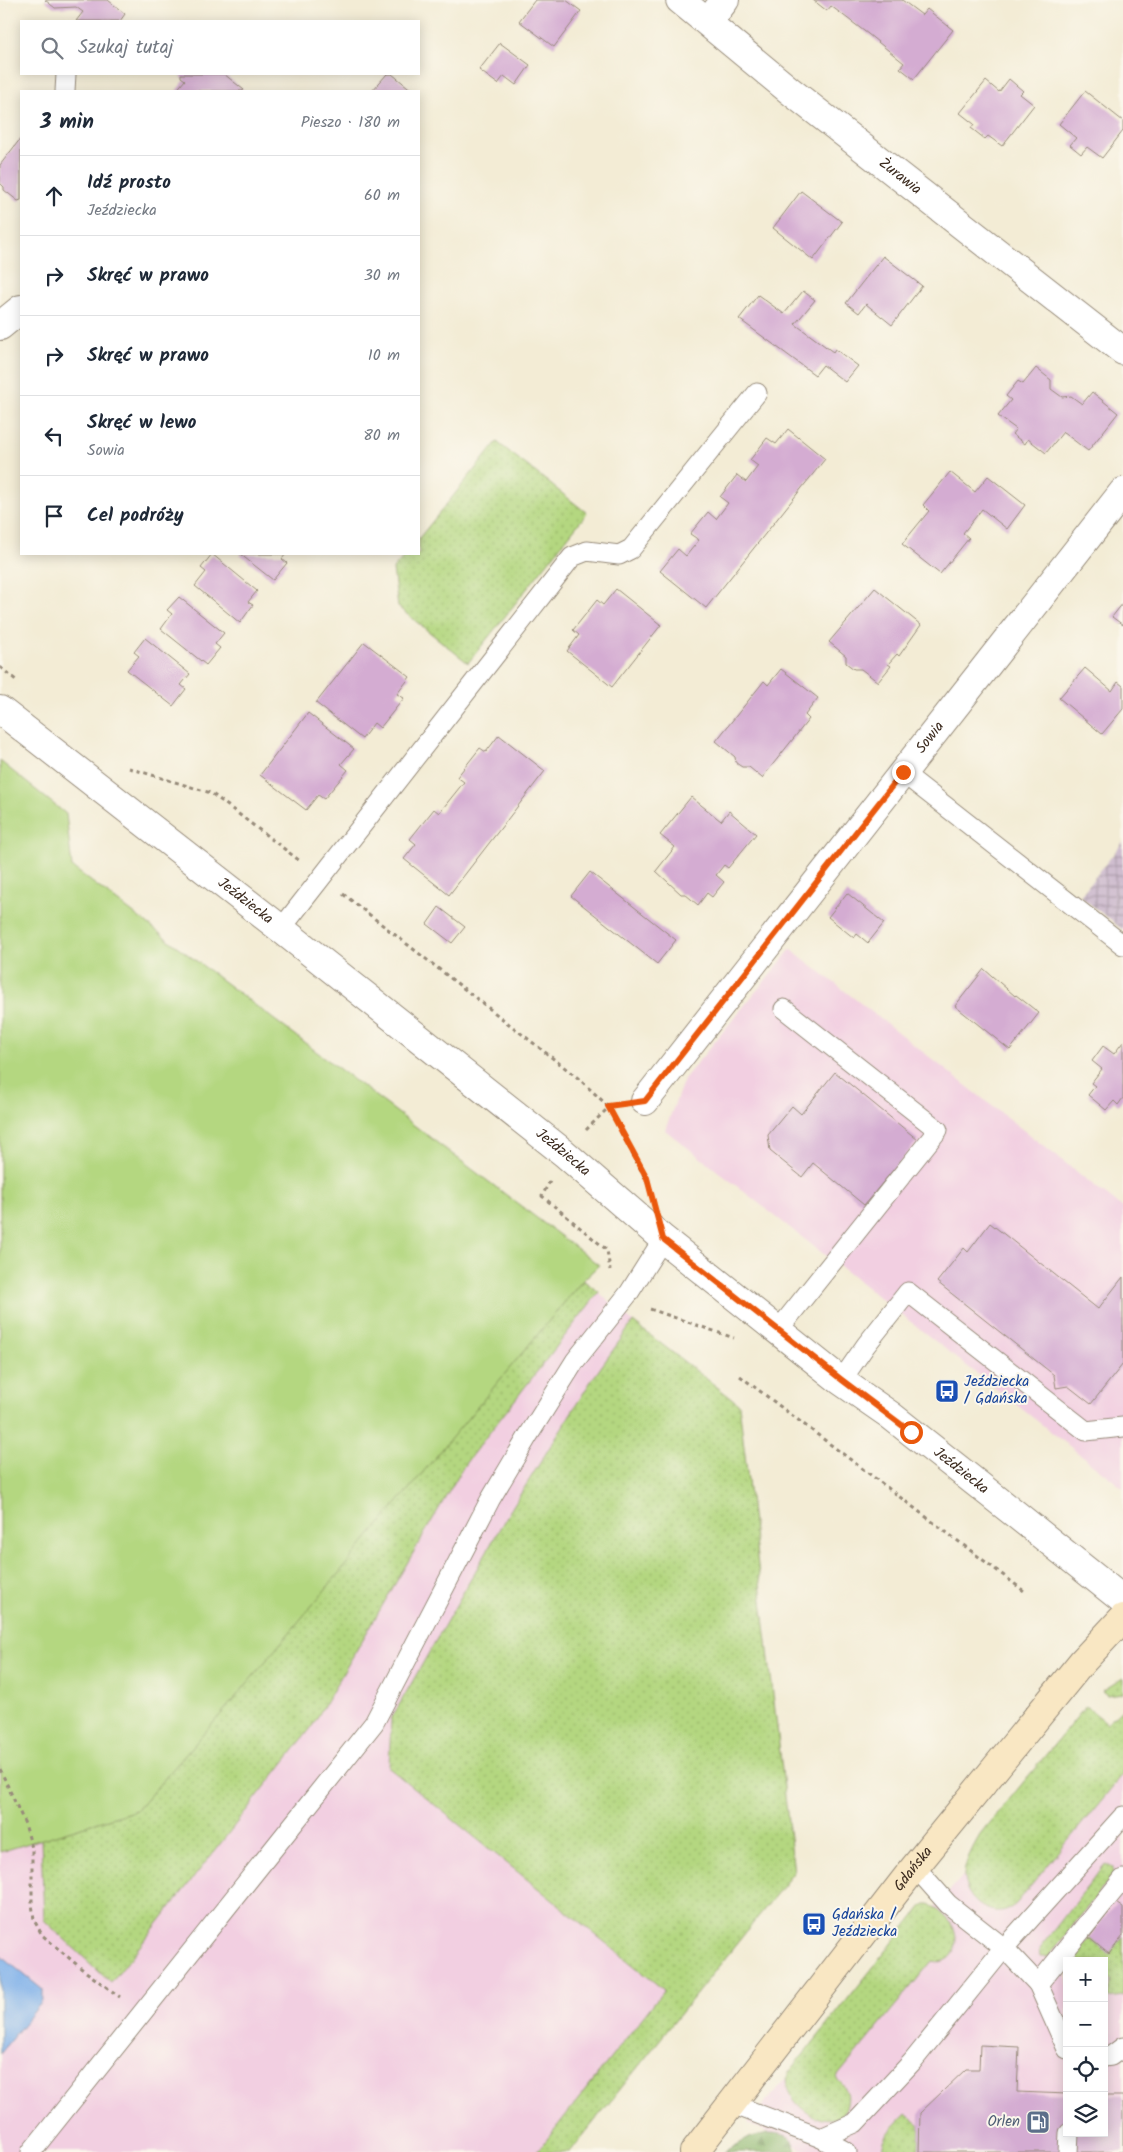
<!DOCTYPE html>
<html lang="pl">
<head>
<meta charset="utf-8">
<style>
  body { margin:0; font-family:Kalam,sans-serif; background:#f2f2f3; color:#1f2937 }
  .controls { position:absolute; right:15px; bottom:15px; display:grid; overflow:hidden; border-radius:0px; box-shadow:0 2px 12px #0003 }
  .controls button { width:45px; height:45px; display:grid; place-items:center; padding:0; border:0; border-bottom:1px solid #e0e1e3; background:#fff; color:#1f2937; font:25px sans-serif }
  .stop { position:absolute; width:15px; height:15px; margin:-11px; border:4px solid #ea580c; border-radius:50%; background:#fff }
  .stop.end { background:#ea580c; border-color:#fff; box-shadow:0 1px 5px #0008 }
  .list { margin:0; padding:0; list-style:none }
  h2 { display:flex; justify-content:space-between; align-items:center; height:65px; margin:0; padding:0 20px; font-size:21px }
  h2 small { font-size:16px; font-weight:400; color:#747a83 }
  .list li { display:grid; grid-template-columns:32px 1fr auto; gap:15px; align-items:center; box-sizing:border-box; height:80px; padding:0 20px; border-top:1px solid #e0e1e3 }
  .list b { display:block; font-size:19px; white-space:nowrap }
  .list p { margin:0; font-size:16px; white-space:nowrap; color:#747a83 }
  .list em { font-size:16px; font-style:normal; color:#747a83 }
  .icon { flex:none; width:28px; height:28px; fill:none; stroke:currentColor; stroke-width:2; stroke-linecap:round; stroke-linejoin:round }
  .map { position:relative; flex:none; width:1123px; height:2152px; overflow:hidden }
  .search { position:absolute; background:#fff; box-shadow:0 2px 12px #0003; left:20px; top:20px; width:400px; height:55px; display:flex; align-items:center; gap:12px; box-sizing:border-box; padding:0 18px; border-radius:0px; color:#747a83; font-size:19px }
  .panel { position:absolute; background:#fff; box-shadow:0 2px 12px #0003; left:20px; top:90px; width:400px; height:465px; border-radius:0px }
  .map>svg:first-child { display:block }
  .built { fill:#f2cfe1; fill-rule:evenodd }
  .industrial { fill:url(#industrial-grid) }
  .grass { fill:url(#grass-dots); stroke:#78804f }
  .forest { fill:url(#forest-firs); stroke:#657146 }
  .green { fill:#b4d780; stroke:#78804f }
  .water { fill:#7dafe9; stroke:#5c6c84 }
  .building { fill:#d4acd2 }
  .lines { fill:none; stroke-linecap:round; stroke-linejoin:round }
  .service-casing { stroke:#978b7a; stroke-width:21 }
  .minor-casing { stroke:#978b7a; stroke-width:30 }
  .tertiary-casing { stroke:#978b7a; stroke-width:30 }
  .secondary-casing { stroke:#978b7a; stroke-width:30 }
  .path { stroke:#978b7a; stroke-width:3; stroke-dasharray:4 4; stroke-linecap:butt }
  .service { stroke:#fff; stroke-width:19 }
  .minor { stroke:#fff; stroke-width:28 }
  .tertiary { stroke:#fff; stroke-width:28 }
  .secondary { stroke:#f9e7c3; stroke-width:28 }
  .route { stroke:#ea580c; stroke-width:6 }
  .labels { text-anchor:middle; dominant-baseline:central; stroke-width:4; stroke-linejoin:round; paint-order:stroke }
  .street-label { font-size:15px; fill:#3b2a1e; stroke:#fbf7ec }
  .transit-label { font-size:15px; fill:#164399; stroke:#fbf7ec; text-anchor:start }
  .service-label { font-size:15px; fill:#4e5e75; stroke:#fbf7ec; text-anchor:end }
</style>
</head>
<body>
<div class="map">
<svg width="1123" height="2152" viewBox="0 0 1123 2152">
  <defs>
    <pattern id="industrial-grid" width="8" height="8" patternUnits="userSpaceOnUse" patternTransform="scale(1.25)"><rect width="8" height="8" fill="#cfbdcf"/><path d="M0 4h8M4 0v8" fill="none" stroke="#a99aa7"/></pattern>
    <pattern id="grass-dots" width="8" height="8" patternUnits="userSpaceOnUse" patternTransform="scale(1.25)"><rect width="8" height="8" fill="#b4d780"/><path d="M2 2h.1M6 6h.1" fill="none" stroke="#9cb96e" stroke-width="1.8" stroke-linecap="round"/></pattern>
    <pattern id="forest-firs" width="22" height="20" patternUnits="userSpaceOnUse" patternTransform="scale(1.25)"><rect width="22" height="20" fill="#8fb86e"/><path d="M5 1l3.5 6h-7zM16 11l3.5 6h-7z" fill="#76965a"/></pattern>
  </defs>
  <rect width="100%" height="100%" fill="#fbf7ec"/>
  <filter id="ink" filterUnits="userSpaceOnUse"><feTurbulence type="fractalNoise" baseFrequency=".02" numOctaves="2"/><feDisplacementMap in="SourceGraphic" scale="10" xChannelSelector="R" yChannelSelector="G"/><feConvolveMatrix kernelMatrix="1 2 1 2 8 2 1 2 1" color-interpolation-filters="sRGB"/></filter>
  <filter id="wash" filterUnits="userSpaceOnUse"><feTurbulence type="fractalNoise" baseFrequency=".0096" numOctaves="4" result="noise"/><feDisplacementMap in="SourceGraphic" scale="20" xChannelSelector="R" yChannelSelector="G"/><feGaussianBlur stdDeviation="1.12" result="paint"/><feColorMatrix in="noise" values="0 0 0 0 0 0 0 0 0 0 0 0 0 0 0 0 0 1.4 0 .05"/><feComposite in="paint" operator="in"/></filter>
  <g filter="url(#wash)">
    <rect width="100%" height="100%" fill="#f3ecd5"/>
    <g class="built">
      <path d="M 791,949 L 1123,1208 L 1123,1488 L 665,1130 L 684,1079 Z"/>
      <path d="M 583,1279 L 633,1322 L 739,1404 L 794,1872 L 570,2152 L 0,2152 L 0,1852 L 41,1839 L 235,1698 Z"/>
      <path d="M 1123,1774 L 1123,2152 L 809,2152 L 748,2123 L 967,1871 L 1016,1904 ZM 1067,1961 L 1104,1961 L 1104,2133 L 1067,2133 Z"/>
    </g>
    <path class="industrial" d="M 1123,842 L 1123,930 L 1080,896 Z"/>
    <g class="grass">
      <path d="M 497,442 L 587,513 L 468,663 L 398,607 L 393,569 L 406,554 L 419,554 L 419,538 Z"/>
      <path d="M 583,1280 L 599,1292 L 465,1464 L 311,1728 L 111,1983 L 44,1920 L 41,1839 L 137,1810 Z"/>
      <path d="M 633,1322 L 739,1404 L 794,1872 L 570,2152 L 537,2152 L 664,1990 L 389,1768 L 391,1719 L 508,1514 L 591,1381 Z"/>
      <path d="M 1123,1678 L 1123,1693 L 1107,1695 L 1102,1691 Z"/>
      <path d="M 1086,1706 L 1107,1723 L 1123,1708 L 1123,1774 L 1016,1904 C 994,1923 964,1901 964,1875 C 965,1861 973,1847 980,1835 Z"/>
      <path d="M 1105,1864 L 1113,1868 L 1113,1875 L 1048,1957 L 1040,1957 L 1039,1949 Z"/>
      <path d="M 926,1904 L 930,1904 C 938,1910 946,1916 951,1923 C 962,1940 954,1967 932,1961 L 836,2078 C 844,2086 850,2091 847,2104 C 841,2140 780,2108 788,2074 L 922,1906 Z"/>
      <path d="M 1123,1936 L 1123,1996 L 1107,1998 L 1112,1981 L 1104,1978 L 1104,1961 L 1072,1961 L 1089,1938 L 1109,1954 Z"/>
      <path d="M 906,2114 L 920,2125 L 919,2152 L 883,2152 C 880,2137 897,2124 906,2114 Z"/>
    </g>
    <path class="forest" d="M 768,2133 C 784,2133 792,2135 796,2152 L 724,2152 L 751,2137 Z"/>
    <path class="green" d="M 0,761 L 66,814 L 72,867 L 599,1265 L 583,1280 L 235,1698 L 137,1810 L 0,1852 Z"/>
    <path class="water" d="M 0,1955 L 43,1990 L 43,2000 L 41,2003 L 0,2053 Z"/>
    <g id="blocks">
      <g class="building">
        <path d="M 45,0 L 108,0 L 125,14 L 120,21 L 76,21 L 83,12 L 76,7 L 55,8 Z"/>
        <path d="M 535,0 L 566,0 L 581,11 L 554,47 L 519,21 Z"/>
        <path d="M 813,0 L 902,0 L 922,15 L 927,9 L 953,30 L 914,79 L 900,68 L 904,63 L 868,34 L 831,6 L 827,11 Z"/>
        <path d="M 500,43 L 530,65 L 516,85 L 504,76 L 498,84 L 479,70 Z"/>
        <path d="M 181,74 L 224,74 L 244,90 L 242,91 L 176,91 L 185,80 L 181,77 Z"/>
        <path d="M 387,74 L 392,74 L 413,91 L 372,91 Z"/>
        <path d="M 1009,79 L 1023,91 L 1020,94 L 1034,105 L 1002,146 L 988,136 L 985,139 L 971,128 L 974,124 L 960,113 L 986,81 L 999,92 Z"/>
        <path d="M 1085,91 L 1123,121 L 1123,131 L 1102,158 L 1087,147 L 1081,154 L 1070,145 L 1076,138 L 1059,124 Z"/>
        <path d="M 21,138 L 21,200 L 18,201 L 4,190 L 4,187 L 0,183 L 0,165 Z"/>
        <path d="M 801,191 L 842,222 L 813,260 L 773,228 Z"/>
        <path d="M 883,256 L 922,286 L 892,325 L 866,304 L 859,313 L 846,303 Z"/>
        <path d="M 803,291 L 815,300 L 795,324 L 833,352 L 835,349 L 858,366 L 845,382 L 823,365 L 815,375 L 739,319 L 758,295 L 784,314 Z"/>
        <path d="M 1036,368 L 1051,380 L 1051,389 L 1062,397 L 1071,396 L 1082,404 L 1092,392 L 1118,413 L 1088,451 L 1063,432 L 1046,453 L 1028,439 L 1025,444 L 1012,434 L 1016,429 L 998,416 L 1011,400 L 1006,396 L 1018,381 L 1023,384 Z"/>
        <path d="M 788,429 L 825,459 L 706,608 L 660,571 L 678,549 L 686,556 L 699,540 L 690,534 L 708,512 L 716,519 L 728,503 L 720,497 L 737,475 L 746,482 L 758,466 L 750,460 L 767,438 L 776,444 Z"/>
        <path d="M 950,472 L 975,492 L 988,476 L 1025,505 L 1007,529 L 982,509 L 963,533 L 969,538 L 940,574 L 902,544 L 929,511 L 923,505 Z"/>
        <path d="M 212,554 L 257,591 L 248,602 L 253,605 L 240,623 L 195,586 L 206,572 L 201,568 Z"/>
        <path d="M 240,554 L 286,554 L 282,559 L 287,563 L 273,580 Z"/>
        <path d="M 875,588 L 921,625 L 899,656 L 897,654 L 888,664 L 891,666 L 878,682 L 861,669 L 854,669 L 846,663 L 846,656 L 829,642 Z"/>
        <path d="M 616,589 L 661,625 L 612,687 L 567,651 L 579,635 L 573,630 L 597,600 L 603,605 Z"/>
        <path d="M 179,597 L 224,633 L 215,644 L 220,648 L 206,665 L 161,629 L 172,614 L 167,610 Z"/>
        <path d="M 1123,603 L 1123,625 L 1112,617 Z"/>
        <path d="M 145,638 L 190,674 L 181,685 L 186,689 L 173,706 L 127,670 L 139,656 L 134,652 Z"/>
        <path d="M 364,642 L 410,677 L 397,694 L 404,698 L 380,728 L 374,723 L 362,739 L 316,703 Z"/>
        <path d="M 1085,668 L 1112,691 L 1118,682 L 1123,686 L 1123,709 L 1102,734 L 1059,698 Z"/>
        <path d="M 781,669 L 818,698 L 805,715 L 809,719 L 762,778 L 749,767 L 742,767 L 736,763 L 735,757 L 716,741 L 764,681 L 768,685 Z"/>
        <path d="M 308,713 L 354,749 L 341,764 L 348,770 L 324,799 L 318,795 L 306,810 L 260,775 Z"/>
        <path d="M 499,735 L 545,771 L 449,895 L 404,859 L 416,844 L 410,839 L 434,809 L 439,813 L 464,782 L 457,777 L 480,748 L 486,752 Z"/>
        <path d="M 691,797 L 721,821 L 729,811 L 756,834 L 728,868 L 724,865 L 716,875 L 724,882 L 712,897 L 707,893 L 698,905 L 685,894 L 681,894 L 656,871 L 675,847 L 660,835 Z"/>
        <path d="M 590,872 L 676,940 L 657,964 L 571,896 Z"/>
        <path d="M 847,893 L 884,923 L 868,943 L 857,934 L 854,938 L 828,917 Z"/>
        <path d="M 439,907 L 465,927 L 452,943 L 427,924 Z"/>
        <path d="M 984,969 L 1015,996 L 1016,995 L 1039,1013 L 1010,1050 L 955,1006 Z"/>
        <path d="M 1123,1042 L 1123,1098 L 1118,1105 L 1114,1101 L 1106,1110 L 1088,1095 L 1095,1086 L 1091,1083 L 1102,1069 L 1092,1061 L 1103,1046 L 1114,1054 Z"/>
        <path d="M 835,1072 L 918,1140 L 864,1205 L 813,1163 L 802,1177 L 770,1151 L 768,1135 L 792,1106 L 801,1114 Z"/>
        <path d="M 990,1223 L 1098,1309 L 1123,1277 L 1123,1364 L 1091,1404 L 1068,1386 L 1056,1388 L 1054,1375 L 937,1282 L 964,1248 L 968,1252 Z"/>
        <path d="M 1116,1903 L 1123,1908 L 1123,1936 L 1109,1954 L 1089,1938 Z"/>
        <path d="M 980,2045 L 1019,2047 L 1017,2092 L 1067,2094 L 1067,2133 L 1104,2133 L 1104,2096 L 1123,2096 L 1123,2152 L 919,2152 L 920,2113 L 966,2069 L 979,2069 Z"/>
      </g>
    </g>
  </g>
  <g filter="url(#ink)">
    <use href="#blocks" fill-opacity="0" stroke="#978b7a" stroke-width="1"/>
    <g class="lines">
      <g class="service-casing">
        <g id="service">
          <path d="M 65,91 L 66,74"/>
          <path d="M 903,773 L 1123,945"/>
          <path d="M 281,929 L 572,557 L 587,551 L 619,555 L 631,549 L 757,393"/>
          <path d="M 779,1329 L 938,1130 L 784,1009"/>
          <path d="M 841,1381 L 866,1345 L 908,1292 L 1086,1431 L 1123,1427"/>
          <path d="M 914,1868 L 925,1878 L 948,1904 L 1004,1948 L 1038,1984 L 1067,2049"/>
          <path d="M 1038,1984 L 1123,1879"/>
          <path d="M 1104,2057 L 1111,2056 L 1123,2047"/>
          <path d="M 732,2104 L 821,2138 L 847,2152"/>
          <path d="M 821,2138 L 855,2123 L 912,2062 L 1004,1948 L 1123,1816"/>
          <path d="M 31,2152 L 374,1723 L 490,1500 L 528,1436 L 575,1361 L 629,1293 L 663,1239"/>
          <path d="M 1068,2152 L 1069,2133"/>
        </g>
      </g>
      <g class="minor-casing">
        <g id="minor">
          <path id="s1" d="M 680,0 L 789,90 L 1123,351"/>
          <path d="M 708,22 L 725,0"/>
          <path d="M 0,326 L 21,309"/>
          <path id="s2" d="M 645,1101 L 1123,492"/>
        </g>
      </g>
      <g class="tertiary-casing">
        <g id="tertiary">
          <path id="s3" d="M 0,710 L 281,929 L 564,1153 L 663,1239 L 841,1381 L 890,1415 L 1018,1516 L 1123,1600"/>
        </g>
      </g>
      <g class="secondary-casing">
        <g id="secondary">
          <path id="s4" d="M 694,2152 L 914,1868 L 1082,1662 L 1123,1618"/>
        </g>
      </g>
      <g class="path">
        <path d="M 0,667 L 17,681"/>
        <path d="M 129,768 L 211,793 L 300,861"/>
        <path d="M 343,894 L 578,1078 L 608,1106 L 648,1183"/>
        <path d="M 586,1130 L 610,1106"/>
        <path d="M 550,1181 L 542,1196 L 607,1250 L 610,1270"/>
        <path d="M 650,1309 L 734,1338"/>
        <path d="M 740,1376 L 1024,1591"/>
        <path d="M 0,1769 L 25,1824 L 32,1848 L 32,1903 L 34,1920 L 42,1935 L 82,1969 L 120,1997"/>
      </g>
      <use href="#service" class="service"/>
      <use href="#minor" class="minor"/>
      <use href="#tertiary" class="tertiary"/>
      <use href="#secondary" class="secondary"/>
    </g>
  </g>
  <g class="lines" filter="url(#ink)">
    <path class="route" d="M 903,772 L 645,1101 L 608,1106 L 647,1178 L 663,1239 L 842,1380 L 911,1432"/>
  </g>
  <defs>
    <g id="bus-square" transform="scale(1.25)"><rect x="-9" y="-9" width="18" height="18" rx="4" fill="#1a4fb4" stroke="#fbf7ec"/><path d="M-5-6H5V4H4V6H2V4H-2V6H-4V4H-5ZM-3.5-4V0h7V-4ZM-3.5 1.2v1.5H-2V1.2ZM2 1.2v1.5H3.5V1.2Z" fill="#fff"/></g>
    <g id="fuel-square" transform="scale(1.25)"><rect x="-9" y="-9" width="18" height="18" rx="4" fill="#5c6f8a" stroke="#fbf7ec"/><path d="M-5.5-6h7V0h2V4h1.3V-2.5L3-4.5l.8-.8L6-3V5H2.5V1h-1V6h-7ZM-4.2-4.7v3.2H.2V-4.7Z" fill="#fff"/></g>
  </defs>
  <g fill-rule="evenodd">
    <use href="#bus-square" x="947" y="1391"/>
    <use href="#bus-square" x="814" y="1924"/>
    <use href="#fuel-square" x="1038" y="2122"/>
  </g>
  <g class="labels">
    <g class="street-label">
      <text stroke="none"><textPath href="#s1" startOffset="282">Żurawia</textPath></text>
      <text stroke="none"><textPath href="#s2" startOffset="462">Sowia</textPath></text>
      <text stroke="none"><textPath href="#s3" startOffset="311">Jeździecka</textPath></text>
      <text stroke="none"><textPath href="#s3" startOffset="716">Jeździecka</textPath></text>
      <text stroke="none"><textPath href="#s3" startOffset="1226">Jeździecka</textPath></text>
      <text stroke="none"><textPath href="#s4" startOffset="358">Gdańska</textPath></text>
    </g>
    <g class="transit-label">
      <text x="964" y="1382">Jeździecka<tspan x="964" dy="17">/ Gdańska</tspan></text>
      <text x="832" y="1915">Gdańska /<tspan x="832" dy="17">Jeździecka</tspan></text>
    </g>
    <g class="service-label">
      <text x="1020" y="2122">Orlen</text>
    </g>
  </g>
</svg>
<div class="controls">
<button>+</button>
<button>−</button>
<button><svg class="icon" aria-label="locate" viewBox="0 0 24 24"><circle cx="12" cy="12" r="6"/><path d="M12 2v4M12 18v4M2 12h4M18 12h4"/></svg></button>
<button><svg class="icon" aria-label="layers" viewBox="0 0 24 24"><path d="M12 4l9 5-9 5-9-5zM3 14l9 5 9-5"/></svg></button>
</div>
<div class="stop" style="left:911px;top:1432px"></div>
<div class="stop end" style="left:903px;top:772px"></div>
<div class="search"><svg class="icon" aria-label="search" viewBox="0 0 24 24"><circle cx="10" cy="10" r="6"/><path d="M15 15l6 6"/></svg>Szukaj tutaj</div>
<section class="panel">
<h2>3 min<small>Pieszo · 180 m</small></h2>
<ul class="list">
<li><svg class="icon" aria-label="ahead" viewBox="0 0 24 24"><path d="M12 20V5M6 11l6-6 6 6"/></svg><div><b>Idź prosto</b><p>Jeździecka</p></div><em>60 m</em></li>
<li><svg class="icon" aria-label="right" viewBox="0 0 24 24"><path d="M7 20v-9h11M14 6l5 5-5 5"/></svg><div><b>Skręć w prawo</b></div><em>30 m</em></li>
<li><svg class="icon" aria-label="right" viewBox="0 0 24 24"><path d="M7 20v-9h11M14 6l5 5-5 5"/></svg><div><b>Skręć w prawo</b></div><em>10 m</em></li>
<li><svg class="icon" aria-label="left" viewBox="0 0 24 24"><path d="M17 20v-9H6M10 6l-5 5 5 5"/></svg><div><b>Skręć w lewo</b><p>Sowia</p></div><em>80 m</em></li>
<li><svg class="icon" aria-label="arrive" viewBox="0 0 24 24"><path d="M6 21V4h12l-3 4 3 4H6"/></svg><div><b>Cel podróży</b></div></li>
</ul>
</section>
</div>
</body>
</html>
